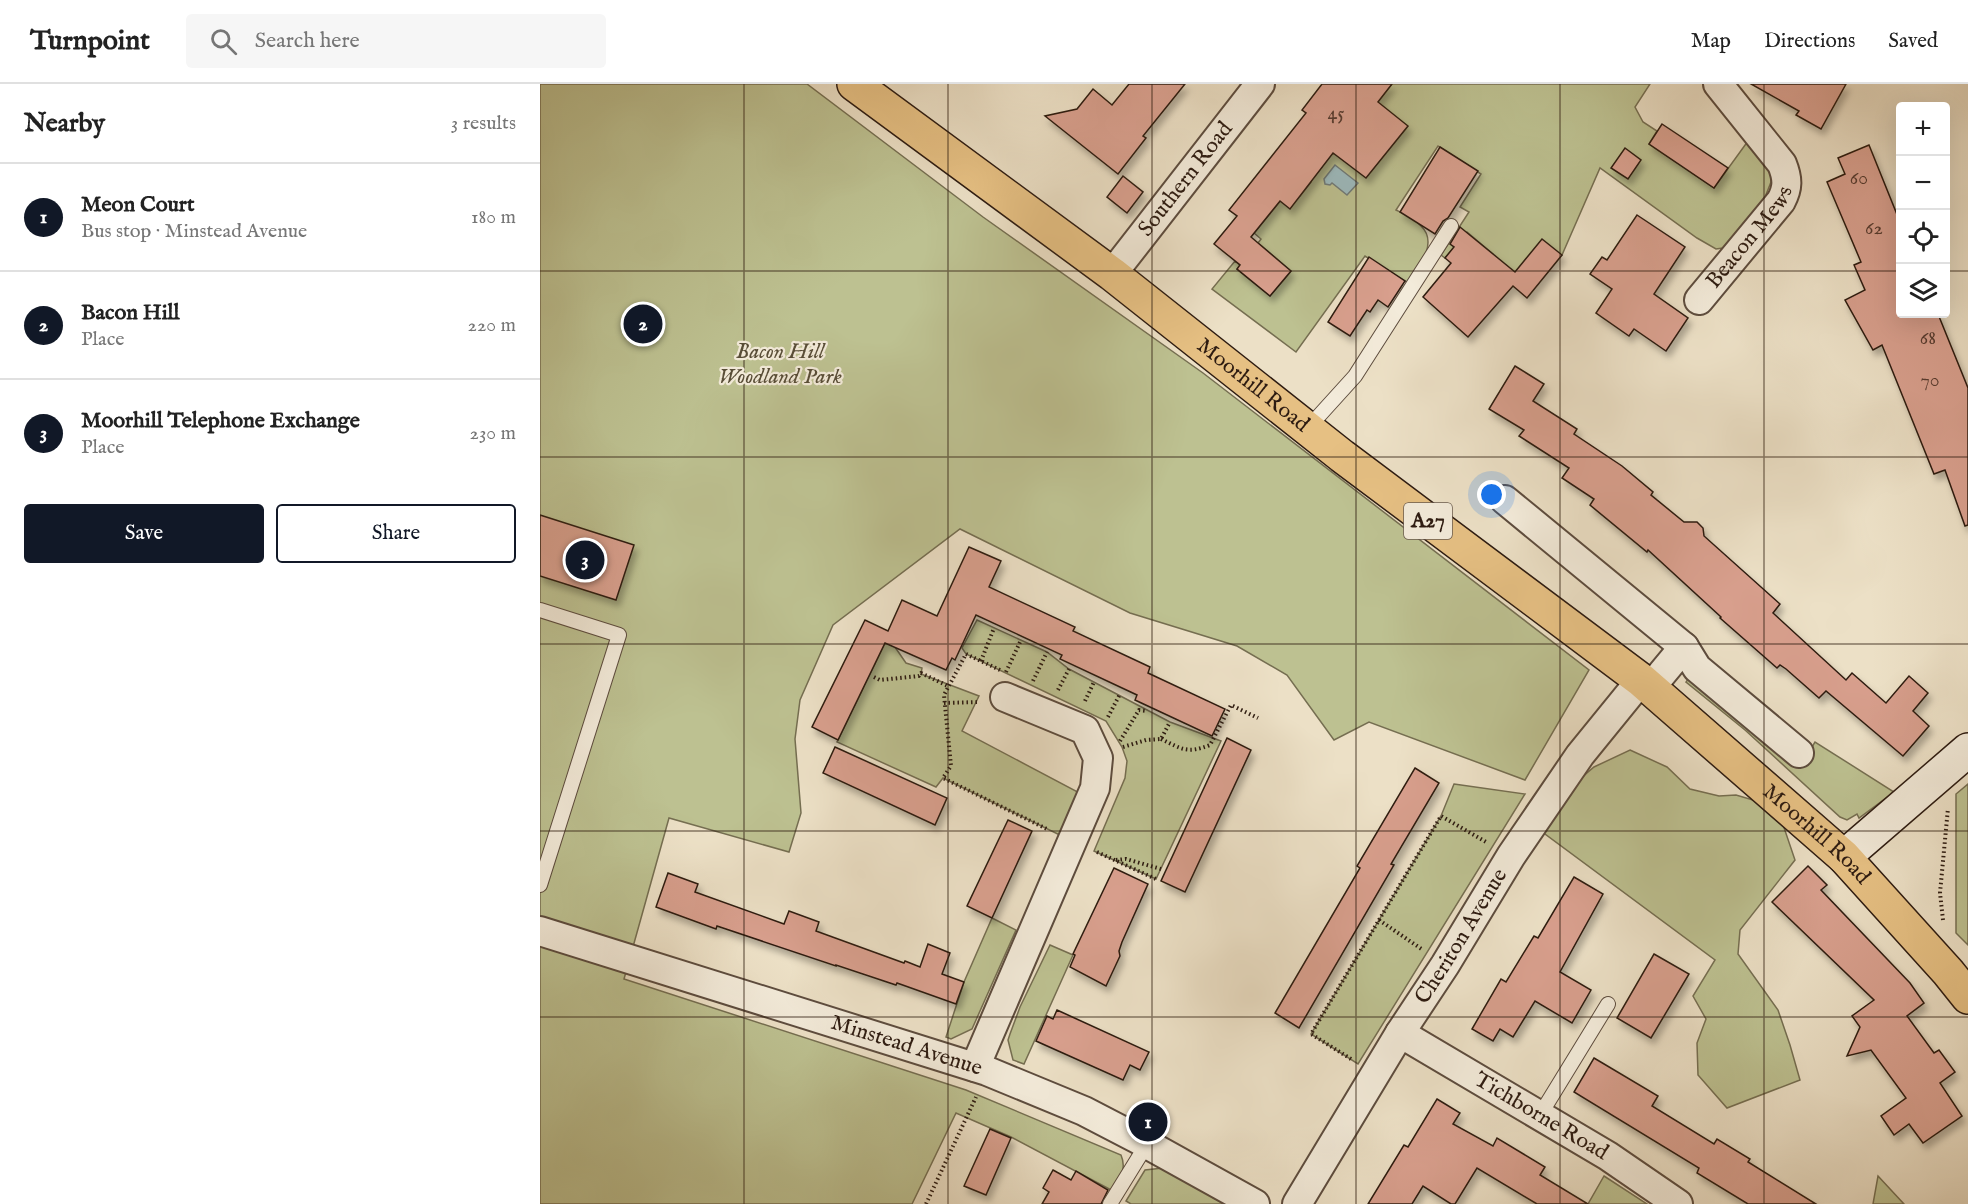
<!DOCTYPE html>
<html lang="en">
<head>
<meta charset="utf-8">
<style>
  body { margin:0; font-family:"IM FELL English",serif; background:#f6f6f6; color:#222 }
  .controls { position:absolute; right:18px; top:18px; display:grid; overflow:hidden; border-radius:6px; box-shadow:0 6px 24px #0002 }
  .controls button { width:54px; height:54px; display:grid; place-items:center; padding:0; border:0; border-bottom:2px solid #e0e0e0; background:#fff; color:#222; font:30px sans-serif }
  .you { position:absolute; left:952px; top:411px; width:21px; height:21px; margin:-15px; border:4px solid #fff; border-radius:50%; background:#1a73e8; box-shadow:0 0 0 9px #1a73e833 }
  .badge { display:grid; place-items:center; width:39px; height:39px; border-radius:50%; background:#111827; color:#fff; font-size:20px; font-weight:700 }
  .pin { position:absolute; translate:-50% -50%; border:3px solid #fff; box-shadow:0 2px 6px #0006 }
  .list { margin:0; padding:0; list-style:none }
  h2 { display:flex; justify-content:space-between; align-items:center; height:78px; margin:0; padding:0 24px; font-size:26px }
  h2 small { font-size:20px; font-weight:400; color:#767676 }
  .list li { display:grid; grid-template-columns:39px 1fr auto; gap:18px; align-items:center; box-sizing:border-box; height:108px; padding:0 24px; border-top:2px solid #e0e0e0 }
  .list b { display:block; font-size:22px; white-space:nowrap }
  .list p { margin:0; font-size:20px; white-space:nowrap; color:#767676 }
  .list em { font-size:20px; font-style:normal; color:#767676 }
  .actions { display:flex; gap:12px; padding:18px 24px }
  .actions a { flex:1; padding:14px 0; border:2px solid #111827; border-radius:6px; text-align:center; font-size:21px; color:#111827 }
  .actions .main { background:#111827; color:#fff }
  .icon { flex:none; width:33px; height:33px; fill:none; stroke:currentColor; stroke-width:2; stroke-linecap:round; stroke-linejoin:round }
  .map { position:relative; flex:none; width:1428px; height:1120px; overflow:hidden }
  header { display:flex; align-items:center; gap:36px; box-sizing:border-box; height:84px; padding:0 30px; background:#fff; border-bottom:2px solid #e0e0e0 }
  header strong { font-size:28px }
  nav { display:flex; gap:33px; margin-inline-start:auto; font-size:21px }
  .search { width:420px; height:54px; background:#f6f6f6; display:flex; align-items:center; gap:15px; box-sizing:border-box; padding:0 21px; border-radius:6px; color:#767676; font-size:22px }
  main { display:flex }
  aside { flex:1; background:#fff }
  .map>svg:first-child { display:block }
  .green { fill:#bdc191; stroke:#756e51; stroke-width:1.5 }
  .water { fill:#9dbbbf; stroke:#707b79; stroke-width:1.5 }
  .building { fill:#d89f8d; stroke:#2d1b11; stroke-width:1.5; filter:url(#shadow) }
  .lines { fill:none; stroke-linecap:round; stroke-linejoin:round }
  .lane-casing { stroke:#5d4c3e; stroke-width:16 }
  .street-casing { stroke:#5d4c3e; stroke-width:32 }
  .secondary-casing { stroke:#2d1b11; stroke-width:36 }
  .primary-casing { stroke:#2d1b11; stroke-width:36 }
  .path { stroke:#2d1b11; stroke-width:4; stroke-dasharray:1.5 3; stroke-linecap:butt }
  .lane { stroke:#f3ebda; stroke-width:14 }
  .street { stroke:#f3ebda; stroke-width:28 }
  .secondary { stroke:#f3ebda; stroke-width:33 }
  .primary { stroke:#e6c083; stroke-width:33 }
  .grid { fill:none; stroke:#2d1b11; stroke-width:1.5; stroke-opacity:0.55 }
  .labels { text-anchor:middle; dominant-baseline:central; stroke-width:4.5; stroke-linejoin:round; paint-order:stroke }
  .number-label { font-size:20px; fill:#583c30 }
  .shield { fill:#f3ebda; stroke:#68594d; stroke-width:1.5 }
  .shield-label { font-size:21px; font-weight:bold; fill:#2d1b11 }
  .street-label { font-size:22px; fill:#2d1b11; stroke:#f3ebda }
  .park-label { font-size:22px; font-style:italic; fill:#584d37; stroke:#f3ebda }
</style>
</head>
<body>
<header>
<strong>Turnpoint</strong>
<div class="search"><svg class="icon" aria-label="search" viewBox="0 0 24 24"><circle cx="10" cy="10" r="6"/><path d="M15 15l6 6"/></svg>Search here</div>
<nav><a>Map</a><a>Directions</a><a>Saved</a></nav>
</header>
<main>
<aside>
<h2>Nearby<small>3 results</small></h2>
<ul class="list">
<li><span class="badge">1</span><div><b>Meon Court</b><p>Bus stop · Minstead Avenue</p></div><em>180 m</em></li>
<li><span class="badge">2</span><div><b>Bacon Hill</b><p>Place</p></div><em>220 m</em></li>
<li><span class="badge">3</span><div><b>Moorhill Telephone Exchange</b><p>Place</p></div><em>230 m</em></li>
</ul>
<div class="actions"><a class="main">Save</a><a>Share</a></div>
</aside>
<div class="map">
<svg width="1428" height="1120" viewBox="0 0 1428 1120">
  <defs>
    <filter id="shadow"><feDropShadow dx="3.5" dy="6" stdDeviation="3" flood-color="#0004"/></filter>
  </defs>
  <rect width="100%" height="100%" fill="#ece0c6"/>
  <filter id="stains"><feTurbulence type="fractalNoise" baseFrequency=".00333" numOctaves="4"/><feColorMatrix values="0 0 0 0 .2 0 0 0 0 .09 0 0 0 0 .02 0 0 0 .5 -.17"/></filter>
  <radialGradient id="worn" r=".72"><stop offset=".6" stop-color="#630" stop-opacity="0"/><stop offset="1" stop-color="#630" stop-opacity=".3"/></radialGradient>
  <g class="green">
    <path d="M 0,0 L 267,0 L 443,133 L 663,289 L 1049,586 L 985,696 L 829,638 L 794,656 L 747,591 L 697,562 L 590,529 L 420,445 L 293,541 L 260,616 L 255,655 L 261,729 L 249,768 L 129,734 L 84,895 L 426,1006 L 581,1071 C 587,1085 580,1095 573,1107 L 471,1053 L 416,1029 L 372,1120 L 0,1120 Z"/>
    <path d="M 852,0 L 1110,0 L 1095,23 L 1103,38 L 1117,47 L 1109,60 L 1174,104 L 1208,57 L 1230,82 L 1231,98 L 1218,131 L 1183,164 L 1176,165 L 1157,154 L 1060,84 L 1022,171 L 967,197 L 938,189 L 953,170 L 927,148 L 905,174 L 901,171 L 929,128 L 920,123 L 941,90 L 898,62 L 856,126 C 864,130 875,135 881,142 C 899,159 878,184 868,199 L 825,172 L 756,268 L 672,205 L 695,177 L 700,181 L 697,185 L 730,212 L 751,187 L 718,159 L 721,155 L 714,149 L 750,105 L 760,112 L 771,98 L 762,90 L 783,63 L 793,70 Z"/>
    <path d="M 437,536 L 507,568 L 529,585 L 630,638 L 681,657 L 616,795 L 554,767 L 585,694 L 587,677 L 582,663 L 566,637 L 426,570 L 422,564 Z"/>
    <path d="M 348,553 L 366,579 L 382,584 L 381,590 L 439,612 L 422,647 L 551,715 L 532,757 L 403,694 L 396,703 L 297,658 Z"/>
    <path d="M 1148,595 L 1266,673 L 1275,658 L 1354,708 L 1319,734 L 1317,730 L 1307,736 L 1300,733 L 1205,646 L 1146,598 Z"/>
    <path d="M 1090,666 L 1127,683 L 1150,705 L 1179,712 L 1196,711 L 1237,723 L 1255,776 L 1200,846 L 1198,870 L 1238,926 L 1250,961 L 1260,996 L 1187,1024 L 1158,991 L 1157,959 L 1166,935 L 1153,912 L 1175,876 L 1001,747 L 1027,706 L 1054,683 Z"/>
    <path d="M 914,700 L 985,710 L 818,980 L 771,950 L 901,732 Z"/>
    <path d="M 1428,700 L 1428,861 L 1416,849 L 1416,710 Z"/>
    <path d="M 452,834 L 476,846 L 432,945 L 411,955 L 406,953 L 424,898 Z"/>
    <path d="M 510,861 L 533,871 L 484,980 L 473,976 L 468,956 L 470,950 L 480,923 Z"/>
    <path d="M 623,1084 L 684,1120 L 591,1120 L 586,1117 L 605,1086 Z"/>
    <path d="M 1064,1092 L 1107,1120 L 1048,1120 Z"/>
    <path d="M 1338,1092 L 1364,1120 L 1333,1120 Z"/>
  </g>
  <path class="water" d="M 795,81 L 818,99 L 807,111 L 792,99 L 790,101 L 785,100 L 784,95 Z"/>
  <g class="building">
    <path d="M 589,0 L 645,0 L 603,52 L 606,54 L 578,90 L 505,32 L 537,25 L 553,5 L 572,21 Z"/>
    <path d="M 782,0 L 852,0 L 838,18 L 868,42 L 826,94 L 793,69 L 750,125 L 740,117 L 711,153 L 751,187 L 730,212 L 697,185 L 700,181 L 674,160 L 697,132 L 689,126 L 766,29 L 762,26 Z"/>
    <path d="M 1211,0 L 1306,0 L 1281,45 L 1256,31 L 1259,27 Z"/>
    <path d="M 1122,40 L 1188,84 L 1174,104 L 1109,60 Z"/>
    <path d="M 1329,61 L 1360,138 L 1360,230 L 1398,230 L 1428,304 L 1428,441 L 1425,442 L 1405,386 L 1394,390 L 1342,261 L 1333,266 L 1305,216 L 1325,206 L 1314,181 L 1321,178 L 1287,98 L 1305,90 L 1298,74 Z"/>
    <path d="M 900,63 L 938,87 L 908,134 L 903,137 L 895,150 L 860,128 Z"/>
    <path d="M 1085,64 L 1101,76 L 1088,95 L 1071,84 Z"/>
    <path d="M 583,92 L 603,108 L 587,129 L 567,113 Z"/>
    <path d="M 1097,131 L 1145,163 L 1114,210 L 1148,234 L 1126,267 L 1094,245 L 1089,252 L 1056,229 L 1072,205 L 1050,190 L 1062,173 L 1067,176 Z"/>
    <path d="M 920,143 L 975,188 L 1002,155 L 1022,171 L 987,214 L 973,202 L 928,253 L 883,213 L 911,179 L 905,174 L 914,163 L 910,160 Z"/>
    <path d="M 829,173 L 865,197 L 848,223 L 838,216 L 830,228 L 827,226 L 810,252 L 788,238 Z"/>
    <path d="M 975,282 L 1004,300 L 993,317 L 1037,345 L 1034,350 L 1082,382 L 1113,408 L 1111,411 L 1144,438 L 1157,438 L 1163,444 L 1164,452 L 1240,520 L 1233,529 L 1306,596 L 1312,589 L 1346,619 L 1369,592 L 1388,609 L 1373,627 L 1389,642 L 1363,672 L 1286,607 L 1279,614 L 1246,585 L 1240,581 L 1237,584 L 1180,534 L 1181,533 L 1108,466 L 1107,468 L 1050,421 L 1054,415 L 1022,394 L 1029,384 L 979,352 L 984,346 L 949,325 Z"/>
    <path d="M 0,431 L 94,461 L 76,516 L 0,492 Z"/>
    <path d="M 429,463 L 461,477 L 449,503 L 535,543 L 533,547 L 610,583 L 608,589 L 685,625 L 672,652 L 595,616 L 597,611 L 520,575 L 522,571 L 436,531 L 415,576 L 412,574 L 406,586 L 345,559 L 298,656 L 272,643 L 325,536 L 348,547 L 362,516 L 397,532 Z"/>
    <path d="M 687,654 L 711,666 L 645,808 L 621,797 Z"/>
    <path d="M 295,663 L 407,714 L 395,741 L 283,689 Z"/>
    <path d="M 875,684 L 899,699 L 851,780 L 854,781 L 759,944 L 735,929 L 820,784 L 817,782 Z"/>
    <path d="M 468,736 L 492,747 L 452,834 L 427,822 Z"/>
    <path d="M 1268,782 L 1287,801 L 1281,806 L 1370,899 L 1384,919 L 1367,932 L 1394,969 L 1399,966 L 1415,988 L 1400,999 L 1422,1032 L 1383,1059 L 1369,1040 L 1354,1051 L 1341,1032 L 1366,1014 L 1331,966 L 1307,972 L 1320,943 L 1312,932 L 1334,916 L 1232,818 Z"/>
    <path d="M 574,784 L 608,800 L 582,858 L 579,867 L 580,872 L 566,902 L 530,883 L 535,871 L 533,870 Z"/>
    <path d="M 128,789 L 158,800 L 155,808 L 244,840 L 249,827 L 279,838 L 276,847 L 364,879 L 365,877 L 380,883 L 388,860 L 410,869 L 402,890 L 424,898 L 416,920 L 357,899 L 356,901 L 296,881 L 296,882 L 177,842 L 176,845 L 116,823 Z"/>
    <path d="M 1034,793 L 1063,810 L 1020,888 L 1051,906 L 1032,939 L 995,917 L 973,953 L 960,945 L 953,957 L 932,945 L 961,895 L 966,898 L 994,852 L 998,854 Z"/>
    <path d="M 1114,870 L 1149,890 L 1111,954 L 1077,934 Z"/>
    <path d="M 517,926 L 609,968 L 600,986 L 590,981 L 583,996 L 496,957 L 507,932 L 513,935 Z"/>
    <path d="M 1054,974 L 1118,1012 L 1112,1022 L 1174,1060 L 1177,1055 L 1210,1075 L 1208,1078 L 1276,1120 L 1208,1120 L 1157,1089 L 1159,1084 L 1034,1008 Z"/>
    <path d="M 897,1015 L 920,1029 L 913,1040 L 953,1062 L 957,1054 L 1005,1083 L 1000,1091 L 1048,1120 L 997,1120 L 937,1084 L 915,1120 L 911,1120 L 883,1102 L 872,1120 L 828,1120 L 864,1061 L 868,1063 Z"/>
    <path d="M 450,1045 L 471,1054 L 446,1111 L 424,1102 Z"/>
    <path d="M 513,1086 L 531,1096 L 536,1087 L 568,1106 L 561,1120 L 502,1120 L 509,1108 L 503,1104 Z"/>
  </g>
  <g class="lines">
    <g class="lane-casing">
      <g id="lane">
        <path d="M 767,345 L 815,292 L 911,142"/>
        <path d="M 0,526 L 79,551 L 0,801"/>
        <path d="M 1000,1031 L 1068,920"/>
        <path d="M 570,1120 L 607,1060"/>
      </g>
    </g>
    <g class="street-casing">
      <g id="street">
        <path id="s1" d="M 572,190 L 720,0"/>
        <path id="s2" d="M 1159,216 L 1241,117 C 1248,104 1248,95 1242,80 L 1178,0"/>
        <path d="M 965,416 L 1144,563 L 1157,584 L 1259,669"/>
        <path d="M 1110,604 L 1144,563"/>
        <path id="s3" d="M 0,847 L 447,987 L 544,1027 L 596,1054 L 715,1120"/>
        <path id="s4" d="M 860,949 L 1068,1072 L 1138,1120"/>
        <path d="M 435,983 L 555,704 L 558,674 L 545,646 L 465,613"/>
        <path id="s5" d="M 757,1120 L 860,949 L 905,881 L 971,772 L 1040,671 L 1101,596"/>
      </g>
    </g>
    <g class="secondary-casing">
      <path id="secondary" d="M 1304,773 L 1428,666"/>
    </g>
    <g class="primary-casing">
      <g id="primary">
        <path id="s6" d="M 314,0 L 572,190 L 802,372 L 1101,596 L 1304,773 L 1408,888 L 1428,913"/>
      </g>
    </g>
    <g class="path">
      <path d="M 441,577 L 454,544"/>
      <path d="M 460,586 L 426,570 L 404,611 L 411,682 L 403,694 L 509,746"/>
      <path d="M 466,588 L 481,556"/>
      <path d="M 334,593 L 340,596 L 379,592 L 381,589 L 408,602"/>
      <path d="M 493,597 L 507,568"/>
      <path d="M 518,606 L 529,585"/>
      <path d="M 545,617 L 554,598"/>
      <path d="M 404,619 L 440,618"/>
      <path d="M 568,633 L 580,610"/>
      <path d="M 621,655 C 642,665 647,670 670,661 L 691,621 L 718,634"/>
      <path d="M 580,657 L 599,626 L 607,627"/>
      <path d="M 583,663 L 606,656 L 621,655 L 630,638"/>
      <path d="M 557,768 L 616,795"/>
      <path d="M 576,776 L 586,775 L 621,785"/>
      <path d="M 839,836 L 883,866"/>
      <path d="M 1403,836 L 1400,809 L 1408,724"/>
      <path d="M 811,975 L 771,950 L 901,732 L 948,759"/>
      <path d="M 386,1120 L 436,1013"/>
    </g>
    <use href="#lane" class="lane"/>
    <use href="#street" class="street"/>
    <use href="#secondary" class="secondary"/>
    <use href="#primary" class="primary"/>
  </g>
  <path class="grid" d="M 204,0 L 204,1120M 408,0 L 408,1120M 612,0 L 612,1120M 816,0 L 816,1120M 1020,0 L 1020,1120M 1224,0 L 1224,1120M 0,187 L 1360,187M 1406,187 L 1428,187M 0,373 L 1428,373M 0,560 L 1428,560M 0,747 L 1428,747M 0,933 L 1428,933"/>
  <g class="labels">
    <g class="number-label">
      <text x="796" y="29">45</text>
      <text x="1319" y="94">60</text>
      <text x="1334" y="144">62</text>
      <text x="1388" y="254">68</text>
      <text x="1390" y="296">70</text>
    </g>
    <rect class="shield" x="864" y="419" width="48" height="36" rx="4.5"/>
    <g class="shield-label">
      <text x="888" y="437">A27</text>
    </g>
    <g class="street-label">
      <text stroke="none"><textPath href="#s1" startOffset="120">Southern Road</textPath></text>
      <text stroke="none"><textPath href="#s2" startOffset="81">Beacon Mews</textPath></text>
      <text stroke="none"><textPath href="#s6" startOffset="500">Moorhill Road</textPath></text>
      <text stroke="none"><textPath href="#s6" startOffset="1221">Moorhill Road</textPath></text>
      <text stroke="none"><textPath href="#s5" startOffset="314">Cheriton Avenue</textPath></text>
      <text stroke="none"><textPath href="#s3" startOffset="384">Minstead Avenue</textPath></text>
      <text stroke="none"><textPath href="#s4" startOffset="164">Tichborne Road</textPath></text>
    </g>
    <g class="park-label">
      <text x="240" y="268">Bacon Hill<tspan x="240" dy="25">Woodland Park</tspan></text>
    </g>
  </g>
  <rect width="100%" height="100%" filter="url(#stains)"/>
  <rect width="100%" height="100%" fill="url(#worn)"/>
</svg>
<div class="controls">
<button>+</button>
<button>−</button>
<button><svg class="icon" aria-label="locate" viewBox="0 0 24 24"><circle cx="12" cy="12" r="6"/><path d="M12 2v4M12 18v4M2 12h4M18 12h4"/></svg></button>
<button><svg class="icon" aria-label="layers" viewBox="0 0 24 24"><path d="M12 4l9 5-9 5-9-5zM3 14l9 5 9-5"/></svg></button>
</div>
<div class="you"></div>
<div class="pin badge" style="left:608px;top:1038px">1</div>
<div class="pin badge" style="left:103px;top:240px">2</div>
<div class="pin badge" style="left:45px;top:476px">3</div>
</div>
</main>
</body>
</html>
